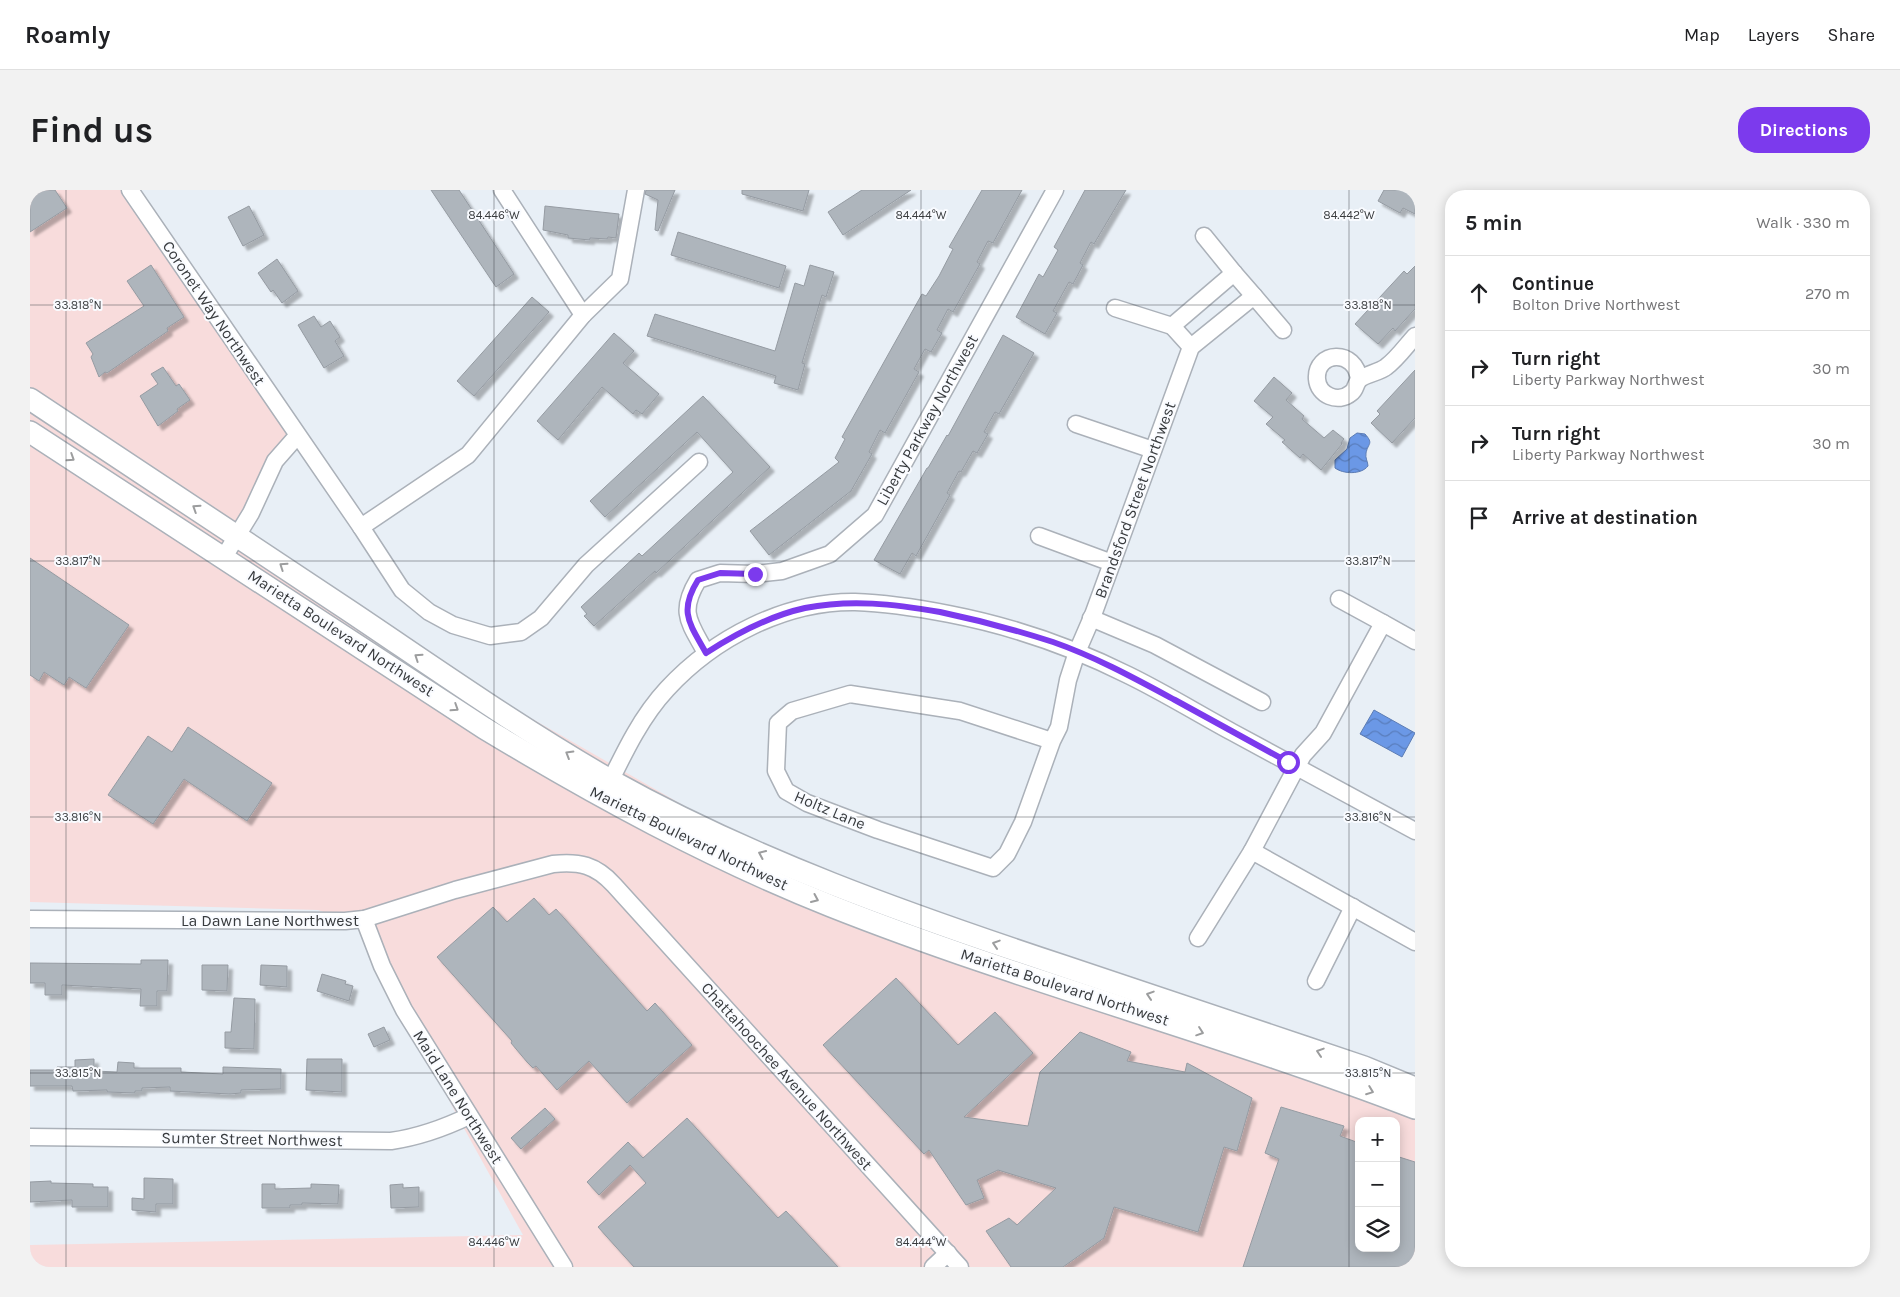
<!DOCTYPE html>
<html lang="en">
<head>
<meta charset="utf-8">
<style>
  body { margin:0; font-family:Karla,sans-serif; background:#f2f2f2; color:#202124 }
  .controls { position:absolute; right:15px; bottom:15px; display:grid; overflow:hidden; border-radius:10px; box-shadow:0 2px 12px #0003 }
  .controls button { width:45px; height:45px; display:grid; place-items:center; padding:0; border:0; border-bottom:1px solid #e0e0e0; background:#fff; color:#202124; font:25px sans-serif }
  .stop { position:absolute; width:15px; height:15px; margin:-11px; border:4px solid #7c3aed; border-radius:50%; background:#fff }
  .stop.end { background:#7c3aed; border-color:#fff; box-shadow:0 1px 5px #0008 }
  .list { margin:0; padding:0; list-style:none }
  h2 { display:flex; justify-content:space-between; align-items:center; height:65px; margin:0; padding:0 20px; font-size:21px }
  h2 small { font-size:16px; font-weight:400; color:#757577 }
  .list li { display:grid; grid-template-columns:32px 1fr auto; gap:15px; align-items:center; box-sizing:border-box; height:75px; padding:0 20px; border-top:1px solid #e0e0e0 }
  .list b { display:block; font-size:19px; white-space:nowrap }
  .list p { margin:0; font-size:16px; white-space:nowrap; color:#757577 }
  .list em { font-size:16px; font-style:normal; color:#757577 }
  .icon { flex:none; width:28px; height:28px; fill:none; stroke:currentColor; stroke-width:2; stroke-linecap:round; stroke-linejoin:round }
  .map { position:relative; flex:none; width:1385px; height:1077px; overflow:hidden; border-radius:20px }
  header { display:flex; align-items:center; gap:30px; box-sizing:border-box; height:70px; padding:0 25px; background:#fff; border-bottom:1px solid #e0e0e0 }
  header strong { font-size:24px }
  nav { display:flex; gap:28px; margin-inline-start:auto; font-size:18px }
  .intro { display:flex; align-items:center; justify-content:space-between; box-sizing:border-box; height:120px; padding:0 30px }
  h1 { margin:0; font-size:35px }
  .button { padding:12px 22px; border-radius:20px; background:#7c3aed; color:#fff; font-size:18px; font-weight:700 }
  main { display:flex; gap:30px; padding:0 30px }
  aside { flex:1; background:#fff; border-radius:20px; box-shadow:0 2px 12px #0003 }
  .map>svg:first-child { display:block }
  .commercial { fill:#f8dcdc; fill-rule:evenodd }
  .water { fill:url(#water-waves); stroke:#5c7cb4 }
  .building { fill:#aeb5bc; stroke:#959ba2; filter:url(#shadow) }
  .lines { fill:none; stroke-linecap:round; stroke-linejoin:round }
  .minor-casing { stroke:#abb1b9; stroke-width:19 }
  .major-casing { stroke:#abb1b9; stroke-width:24 }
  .minor { stroke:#fff; stroke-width:16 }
  .major { stroke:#fff; stroke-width:21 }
  .oneway { stroke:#9c9d9e }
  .route { stroke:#7c3aed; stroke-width:6 }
  .ticks { fill:none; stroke:#383b3e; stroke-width:1; stroke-opacity:0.45 }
  .labels { text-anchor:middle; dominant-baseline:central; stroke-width:4; stroke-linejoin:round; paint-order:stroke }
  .street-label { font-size:16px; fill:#383b3e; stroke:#f9fbff }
  .ticks-label { font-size:12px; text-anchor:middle; fill:#383b3e; stroke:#f9fbff; stroke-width:4; stroke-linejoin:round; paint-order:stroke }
</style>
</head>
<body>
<header>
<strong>Roamly</strong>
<nav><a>Map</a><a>Layers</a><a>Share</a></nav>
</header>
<div class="intro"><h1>Find us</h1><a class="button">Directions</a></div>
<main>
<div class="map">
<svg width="1385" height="1077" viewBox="0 0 1385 1077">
  <defs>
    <pattern id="water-waves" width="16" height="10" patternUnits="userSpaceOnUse" patternTransform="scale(1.25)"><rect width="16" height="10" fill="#6b98e6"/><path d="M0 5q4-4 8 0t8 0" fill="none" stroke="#597dbc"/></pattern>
    <filter id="shadow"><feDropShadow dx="4.5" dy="4.5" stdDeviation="1" flood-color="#0004"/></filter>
  </defs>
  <rect width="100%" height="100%" fill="#e8eff6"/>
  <path class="commercial" d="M 0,0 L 92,0 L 194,137 L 265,240 L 197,354 L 733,661 L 1385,920 L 1385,1077 L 0,1077 L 0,1055 L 493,1045 L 431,933 L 327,734 L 288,720 L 0,712 ZM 1329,931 L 1366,931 L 1366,1058 L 1329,1058 Z"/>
  <g class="water">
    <path d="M 1327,243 L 1335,244 C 1344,254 1338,253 1336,263 C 1335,268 1338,272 1338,276 C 1331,285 1313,284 1305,278 L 1305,270 L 1317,259 L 1320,248 Z"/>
    <path d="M 1344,520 L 1385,543 L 1372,567 L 1330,544 Z"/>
  </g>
  <g class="building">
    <path d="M 0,0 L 25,0 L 37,18 L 0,42 Z"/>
    <path d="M 401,0 L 429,0 L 484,84 L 466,97 Z"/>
    <path d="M 616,0 L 645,0 L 628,41 L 625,40 L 628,10 L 615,4 Z"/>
    <path d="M 712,0 L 779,0 L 773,21 L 712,4 Z"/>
    <path d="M 832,0 L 881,0 L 813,45 L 798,22 Z"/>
    <path d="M 952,0 L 992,0 L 963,53 L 958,51 L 947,72 L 950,74 L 923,122 L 918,119 L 907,140 L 912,143 L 901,162 L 895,159 L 884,179 L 889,182 L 855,243 L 850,240 L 839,262 L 842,264 L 821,301 L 739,365 L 720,341 L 809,272 L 805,268 L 815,249 L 812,247 L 892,104 L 896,106 L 909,86 L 923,59 L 919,57 Z"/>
    <path d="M 1055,0 L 1096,0 L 1064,54 L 1061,52 L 1050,73 L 1053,75 L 1043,94 L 1039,92 L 1023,121 L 1027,123 L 1015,144 L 986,127 L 1009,84 L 1013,87 L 1028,60 L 1024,57 Z"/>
    <path d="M 1354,0 L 1385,0 L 1385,24 L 1373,18 L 1370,23 L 1348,11 Z"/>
    <path d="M 219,16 L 234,45 L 213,56 L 198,27 Z"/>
    <path d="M 515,16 L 589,24 L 586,48 L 578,47 L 577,49 L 560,48 L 560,50 L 538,48 L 538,45 L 513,40 Z"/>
    <path d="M 648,42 L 756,76 L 749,98 L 641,65 Z"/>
    <path d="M 247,69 L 268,101 L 252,113 L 243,100 L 241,102 L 228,83 Z"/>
    <path d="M 121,75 L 154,127 L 137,138 L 138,141 L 77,183 L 75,182 L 69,187 L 61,167 L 63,164 L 56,153 L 114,116 L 97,91 Z"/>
    <path d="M 780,75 L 804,82 L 796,107 L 792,105 L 772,173 L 775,174 L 768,200 L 744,193 L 746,186 L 617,146 L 625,124 L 745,161 L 765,93 L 774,96 Z"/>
    <path d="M 1385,76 L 1385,119 L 1365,141 L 1363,138 L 1348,154 L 1325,134 L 1374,81 L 1377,84 Z"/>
    <path d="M 502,107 L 519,122 L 444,206 L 427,191 Z"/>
    <path d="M 284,126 L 291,137 L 300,131 L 310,147 L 305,151 L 314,166 L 294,178 L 268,135 Z"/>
    <path d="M 584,143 L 604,161 L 593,173 L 629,204 L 612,224 L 606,220 L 603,224 L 572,197 L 528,250 L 507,231 Z"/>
    <path d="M 973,145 L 1004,163 L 969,224 L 965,222 L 954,242 L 958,244 L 947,263 L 943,261 L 931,282 L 929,281 L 917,303 L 920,305 L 886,366 L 882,363 L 870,384 L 844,370 L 897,278 L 898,278 L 917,245 L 918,246 Z"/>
    <path d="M 133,177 L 146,196 L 149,194 L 160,210 L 147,219 L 148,221 L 128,236 L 110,206 L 128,194 L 121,184 Z"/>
    <path d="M 1385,180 L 1385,228 L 1362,253 L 1341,233 L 1350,224 L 1347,221 Z"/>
    <path d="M 1244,187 L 1262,203 L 1256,210 L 1274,226 L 1272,229 L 1294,248 L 1303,240 L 1314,249 L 1311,253 L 1312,254 L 1291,280 L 1273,264 L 1270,268 L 1252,252 L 1255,250 L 1236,234 L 1243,227 L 1224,211 Z"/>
    <path d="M 673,206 L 740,277 L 626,383 L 625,381 L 564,436 L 554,426 L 557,424 L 551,417 L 609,363 L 612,366 L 703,282 L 667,242 L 575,327 L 560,311 Z"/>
    <path d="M 0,368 L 99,435 L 56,498 L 39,487 L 34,495 L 14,482 L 9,491 L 0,485 Z"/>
    <path d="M 158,537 L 242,593 L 217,631 L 154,589 L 123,634 L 78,605 L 118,546 L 142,562 Z"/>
    <path d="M 504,708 L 519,725 L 526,719 L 617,821 L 625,813 L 662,855 L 597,913 L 559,871 L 527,900 L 506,876 L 503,878 L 497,872 L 481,853 L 482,851 L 407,767 L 463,717 L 477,732 Z"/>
    <path d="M 111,770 L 138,770 L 137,801 L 127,801 L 127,816 L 110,816 L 111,799 L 32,795 L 32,805 L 15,805 L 15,793 L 0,793 L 0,773 L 111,774 Z"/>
    <path d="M 172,775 L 198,775 L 197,801 L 172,800 Z"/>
    <path d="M 231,775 L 257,776 L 257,797 L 230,795 Z"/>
    <path d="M 292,784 L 316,791 L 315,794 L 323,796 L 319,811 L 287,801 Z"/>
    <path d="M 866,788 L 928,855 L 965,822 L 1003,863 L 934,927 L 998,936 L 1010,882 L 1050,842 L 1101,862 L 1097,871 L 1155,882 L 1157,873 L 1222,908 L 1207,961 L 1194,957 L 1168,1042 L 1084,1017 L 1074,1048 L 1033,1077 L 981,1077 L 956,1041 L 979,1028 L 987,1035 L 1026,998 L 968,980 L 947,990 L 954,1008 L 936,1015 L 899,960 L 894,964 L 793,855 Z"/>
    <path d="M 204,808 L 225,809 L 224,859 L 195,858 L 195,842 L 201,842 Z"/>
    <path d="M 354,837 L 360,850 L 344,857 L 338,844 Z"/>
    <path d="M 64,869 L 64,881 L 87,882 L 88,872 L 104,873 L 104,878 L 151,878 L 151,882 L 193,884 L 193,877 L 251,879 L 251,899 L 211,900 L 211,903 L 200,904 L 140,901 L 140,897 L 112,898 L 112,901 L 105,901 L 105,903 L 77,902 L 77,900 L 43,901 L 42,896 L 0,896 L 0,880 L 27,880 L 27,877 L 45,877 L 45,870 Z"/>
    <path d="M 277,869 L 312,869 L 312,902 L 276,900 Z"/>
    <path d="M 1251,917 L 1314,936 L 1310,946 L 1329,953 L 1329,1058 L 1366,1058 L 1366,966 L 1385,972 L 1385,1077 L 1213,1077 L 1249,969 L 1235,963 Z"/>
    <path d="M 515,918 L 525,929 L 491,959 L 481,948 Z"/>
    <path d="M 657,928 L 748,1028 L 756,1021 L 808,1077 L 604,1077 L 568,1037 L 616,993 L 600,975 L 569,1005 L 557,992 L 598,952 L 613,968 Z"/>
    <path d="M 114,988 L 143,989 L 143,1014 L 126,1014 L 126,1022 L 102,1020 L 102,1008 L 114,1009 Z"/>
    <path d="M 21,991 L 21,993 L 63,994 L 63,997 L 78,997 L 78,1017 L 42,1017 L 42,1010 L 0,1012 L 0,992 Z"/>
    <path d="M 232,994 L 245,994 L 245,999 L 281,998 L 281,994 L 309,995 L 308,1014 L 272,1013 L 272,1015 L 260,1015 L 260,1018 L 232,1018 Z"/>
    <path d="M 373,994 L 373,998 L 389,997 L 389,1017 L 361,1018 L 360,995 Z"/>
  </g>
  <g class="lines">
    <g class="minor-casing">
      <g id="minor">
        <path d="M 100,0 L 331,337 L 372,400 L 399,422 L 423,435 L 460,446 L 491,442 L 511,428 L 556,375 L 669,272"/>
        <path d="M 472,0 L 553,125"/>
        <path d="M 1174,46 L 1204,83 L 1224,106"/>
        <path d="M 1085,118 L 1142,136"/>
        <path d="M 1161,157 L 1142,136 L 1204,83"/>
        <path d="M 1329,190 C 1326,158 1285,161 1287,189 C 1288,205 1308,214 1321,203 C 1326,200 1325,194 1329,190 C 1333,185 1350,182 1356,177 C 1367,169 1376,156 1385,146"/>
        <path d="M 1046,234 L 1123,260"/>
        <path d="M 331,337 L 438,265 L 553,125 L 590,89 L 606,0"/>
        <path d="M 1009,346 L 1082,373"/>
        <path d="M 194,367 L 221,323 L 245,271 L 267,246"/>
        <path d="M 1309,409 L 1353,433"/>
        <path d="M 1061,428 L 1125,455 L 1232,512"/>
        <path d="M 676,463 C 660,433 648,423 668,390 L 690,383 L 725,384 L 752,381 L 800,364 L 845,325 L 1025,0"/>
        <path d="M 1022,551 L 930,521 L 820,504 L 762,521 L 748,533 L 746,581 L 756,601 L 777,613 L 848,640 L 963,678 L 977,664 L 993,632 L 1022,551 L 1029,537 L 1038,490 L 1047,462 L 1063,425 L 1161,157 L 1224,106 L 1253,140"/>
        <path d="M 576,600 C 593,565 610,528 637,499 C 684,448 755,411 825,412 C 857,413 888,418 919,424 C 981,436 1042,457 1098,485 C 1133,502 1167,523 1202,542 C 1263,575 1324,608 1385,641"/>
        <path d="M 1222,661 L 1385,752"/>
        <path d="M 0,729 L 315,731 L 334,729 L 425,700 L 523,674 C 549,671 566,675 584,695 L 930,1077"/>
        <path d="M 334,729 L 352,776 L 374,820 L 534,1077"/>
        <path d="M 1168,748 L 1222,661 L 1273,565 L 1293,543 L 1353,433 L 1385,451"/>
        <path d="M 1286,791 L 1323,717"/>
        <path d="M 0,947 L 361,951 C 389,947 414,938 439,926"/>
        <path d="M 903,1077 L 918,1063"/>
      </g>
    </g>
    <g class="major-casing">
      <g id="major">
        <path d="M 0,209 C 107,279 214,350 321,422 C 406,479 491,539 580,590 C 723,670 879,725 1033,776 C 1134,810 1234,843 1334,877 L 1385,898"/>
        <path d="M 0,242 L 454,538 C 565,605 680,668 801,716 C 993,792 1193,844 1385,918"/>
      </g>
    </g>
    <use href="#minor" class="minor"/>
    <use href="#major" class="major"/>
  </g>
  <defs><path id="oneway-chevron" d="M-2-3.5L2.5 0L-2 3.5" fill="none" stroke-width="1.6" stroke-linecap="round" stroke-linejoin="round" transform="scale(1.25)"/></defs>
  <g class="oneway">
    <use href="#oneway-chevron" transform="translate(41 268) rotate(33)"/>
    <use href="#oneway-chevron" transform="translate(166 318) rotate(-147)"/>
    <use href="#oneway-chevron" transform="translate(253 376) rotate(-146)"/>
    <use href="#oneway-chevron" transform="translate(388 467) rotate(-146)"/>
    <use href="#oneway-chevron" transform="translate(425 518) rotate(33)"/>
    <use href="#oneway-chevron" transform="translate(539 564) rotate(-149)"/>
    <use href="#oneway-chevron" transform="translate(732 664) rotate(-156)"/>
    <use href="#oneway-chevron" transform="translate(785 709) rotate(24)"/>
    <use href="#oneway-chevron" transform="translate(966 754) rotate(-162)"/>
    <use href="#oneway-chevron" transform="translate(1120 805) rotate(-162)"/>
    <use href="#oneway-chevron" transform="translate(1170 842) rotate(19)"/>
    <use href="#oneway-chevron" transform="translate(1290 862) rotate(-162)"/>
    <use href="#oneway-chevron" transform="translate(1340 901) rotate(21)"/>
  </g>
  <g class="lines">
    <path class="route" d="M 725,384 L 690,383 L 668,390 C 648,422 660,434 676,463 C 707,443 739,426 775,418 C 821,409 864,414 910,422 C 948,430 986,440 1023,452 C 1066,467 1106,489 1145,510 C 1183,531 1220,551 1258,572"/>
  </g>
  <path class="ticks" d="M 36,0 L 36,1077M 464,0 L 464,1077M 891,0 L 891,1077M 1319,0 L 1319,1077M 0,115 L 1385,115M 0,371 L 1385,371M 0,627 L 1385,627M 0,883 L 1385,883"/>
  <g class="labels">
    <g class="street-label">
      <text transform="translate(184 123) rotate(56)">Coronet Way Northwest</text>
      <text transform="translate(897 230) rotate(-61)">Liberty Parkway Northwest</text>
      <text transform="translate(1105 310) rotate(-70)">Brandsford Street Northwest</text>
      <text transform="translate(311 443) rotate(33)">Marietta Boulevard Northwest</text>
      <text transform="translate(800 620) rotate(23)">Holtz Lane</text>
      <text transform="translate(659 648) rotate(26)">Marietta Boulevard Northwest</text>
      <text x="240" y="730">La Dawn Lane Northwest</text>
      <text transform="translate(1035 797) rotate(18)">Marietta Boulevard Northwest</text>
      <text transform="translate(757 886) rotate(48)">Chattahoochee Avenue Northwest</text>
      <text transform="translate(428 907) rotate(58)">Maid Lane Northwest</text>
      <text transform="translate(222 949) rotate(1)">Sumter Street Northwest</text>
    </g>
  </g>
  <g class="ticks-label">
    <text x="464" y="29">84.446°W</text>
    <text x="891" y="29">84.444°W</text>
    <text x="1319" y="29">84.442°W</text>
    <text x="48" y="119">33.818°N</text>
    <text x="1338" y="119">33.818°N</text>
    <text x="48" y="375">33.817°N</text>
    <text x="1338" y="375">33.817°N</text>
    <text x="48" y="631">33.816°N</text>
    <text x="1338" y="631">33.816°N</text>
    <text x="48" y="887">33.815°N</text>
    <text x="1338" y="887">33.815°N</text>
    <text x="464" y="1056">84.446°W</text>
    <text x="891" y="1056">84.444°W</text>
  </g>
</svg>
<div class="controls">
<button>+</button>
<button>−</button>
<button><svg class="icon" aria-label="layers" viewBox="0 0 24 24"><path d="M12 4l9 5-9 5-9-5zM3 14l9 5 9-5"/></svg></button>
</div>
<div class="stop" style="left:1258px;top:572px"></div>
<div class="stop end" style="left:725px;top:384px"></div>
</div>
<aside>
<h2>5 min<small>Walk · 330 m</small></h2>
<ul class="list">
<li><svg class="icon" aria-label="ahead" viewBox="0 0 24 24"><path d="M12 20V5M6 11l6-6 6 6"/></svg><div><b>Continue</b><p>Bolton Drive Northwest</p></div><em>270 m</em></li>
<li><svg class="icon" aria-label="right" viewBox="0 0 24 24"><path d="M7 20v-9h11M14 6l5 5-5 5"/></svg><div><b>Turn right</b><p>Liberty Parkway Northwest</p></div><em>30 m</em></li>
<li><svg class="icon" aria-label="right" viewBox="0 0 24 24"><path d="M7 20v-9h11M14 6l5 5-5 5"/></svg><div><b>Turn right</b><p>Liberty Parkway Northwest</p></div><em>30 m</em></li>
<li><svg class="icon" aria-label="arrive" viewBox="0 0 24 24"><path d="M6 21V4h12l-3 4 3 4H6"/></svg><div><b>Arrive at destination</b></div></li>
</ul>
</aside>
</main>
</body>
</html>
